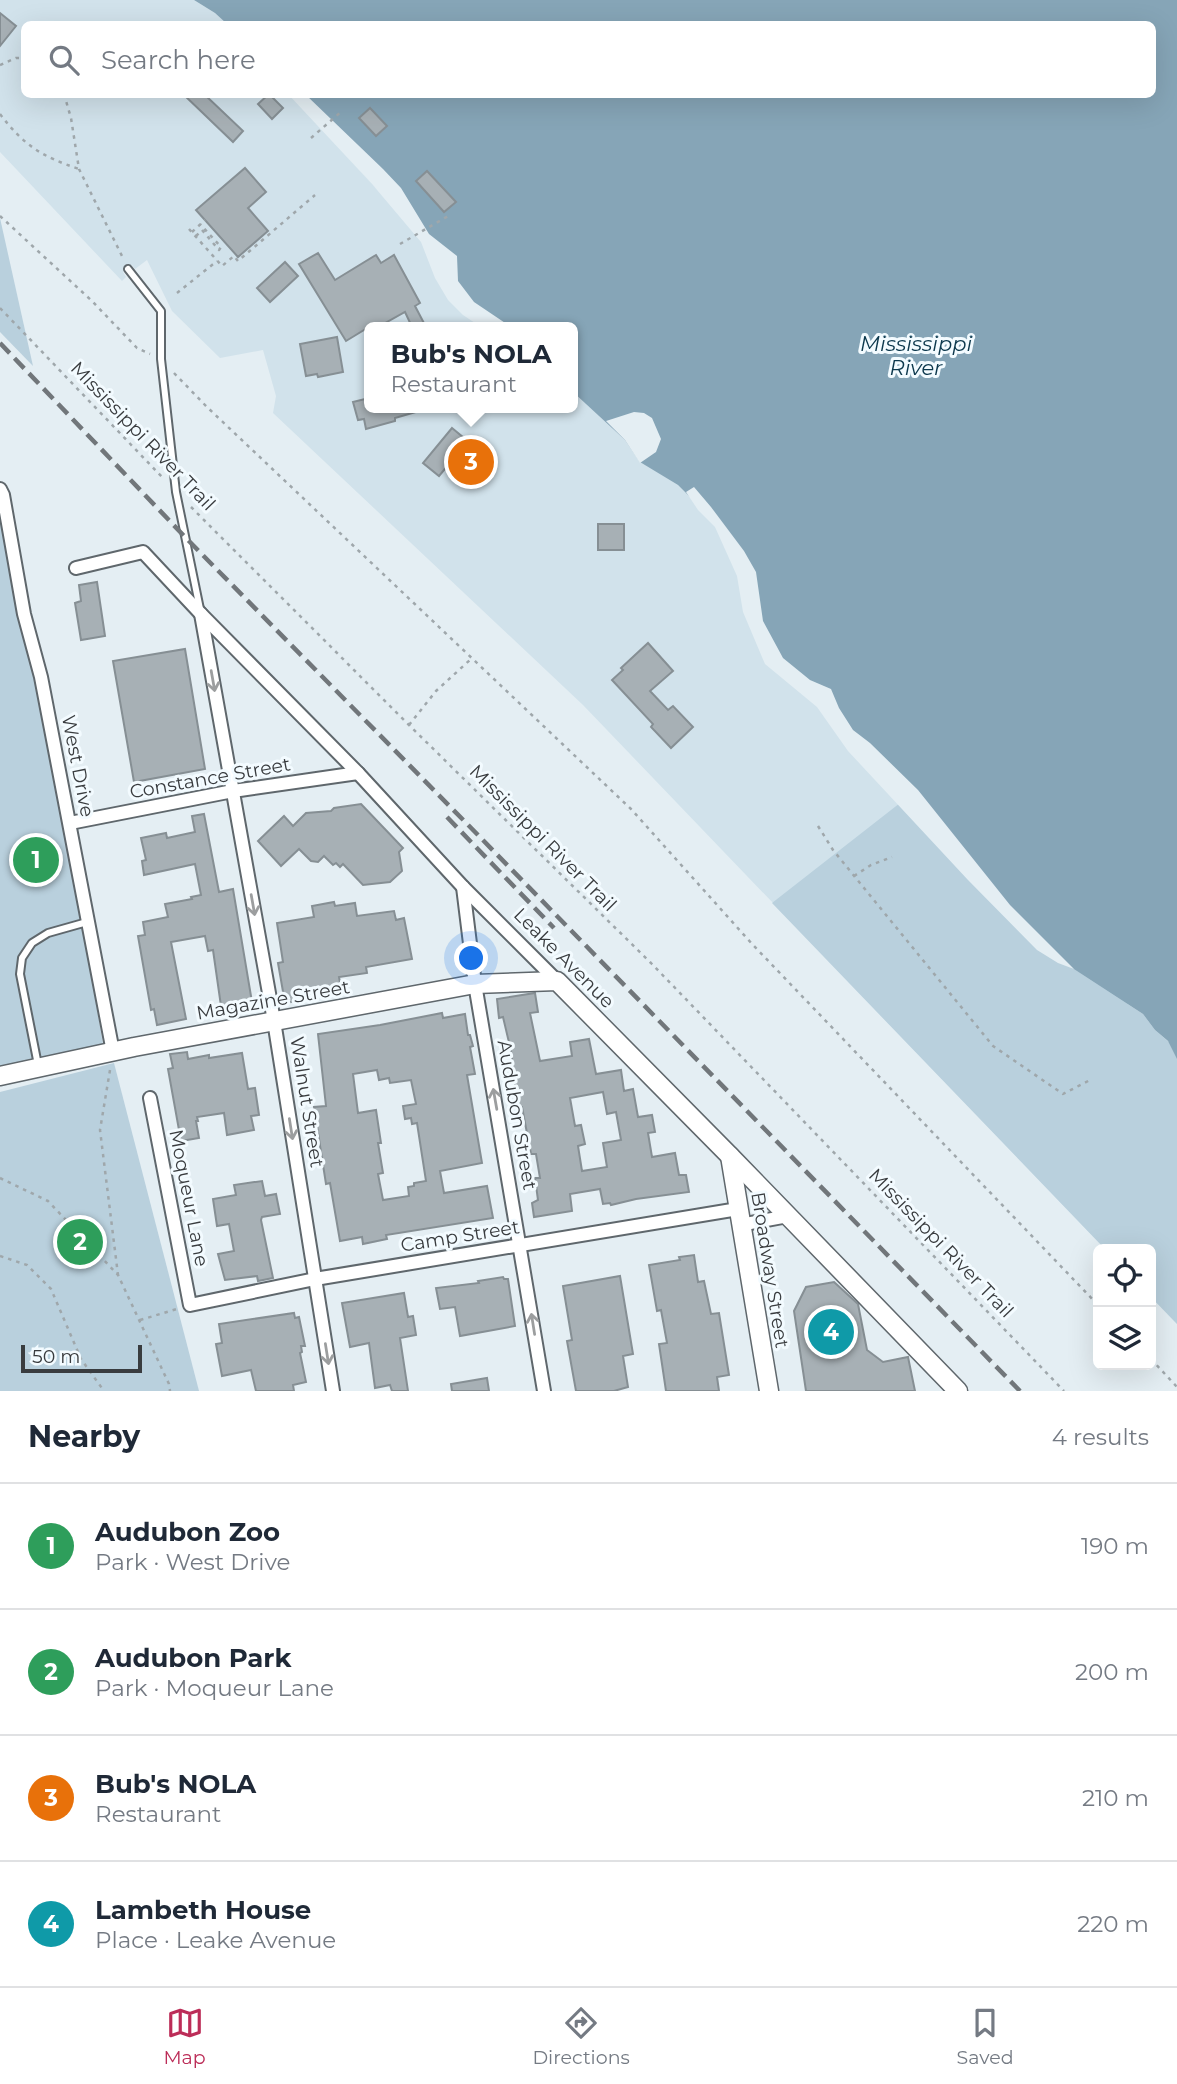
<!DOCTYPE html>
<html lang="en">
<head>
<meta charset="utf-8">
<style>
  body { margin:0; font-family:Montserrat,sans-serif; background:#f2f2f3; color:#1f2937 }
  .controls { position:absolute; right:21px; bottom:21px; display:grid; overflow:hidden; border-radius:10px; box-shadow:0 7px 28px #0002 }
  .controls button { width:63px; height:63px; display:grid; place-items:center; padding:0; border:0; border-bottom:2px solid #e0e1e3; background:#fff; color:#1f2937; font:35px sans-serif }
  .scale { position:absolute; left:21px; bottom:18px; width:121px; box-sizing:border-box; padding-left:7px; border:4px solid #393c3f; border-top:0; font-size:19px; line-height:24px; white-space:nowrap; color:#393c3f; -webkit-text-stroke:5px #f3fbff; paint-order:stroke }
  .you { position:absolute; left:472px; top:959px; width:24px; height:24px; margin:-18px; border:5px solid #fff; border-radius:50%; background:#1a73e8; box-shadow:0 0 0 10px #1a73e833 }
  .badge { display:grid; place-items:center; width:46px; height:46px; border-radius:50%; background:#bc2d58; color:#fff; font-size:23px; font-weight:700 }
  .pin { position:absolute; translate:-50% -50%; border:4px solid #fff; box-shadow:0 2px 7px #0006 }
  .popup { position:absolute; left:364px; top:322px; width:214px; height:91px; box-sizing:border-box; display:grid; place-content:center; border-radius:10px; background:#fff; filter:drop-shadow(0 2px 5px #0005); font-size:23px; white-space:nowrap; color:#747a83 }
  .popup b { font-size:26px; color:#1f2937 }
  .popup::after { content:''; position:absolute; left:50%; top:100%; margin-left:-14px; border:14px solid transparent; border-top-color:#fff }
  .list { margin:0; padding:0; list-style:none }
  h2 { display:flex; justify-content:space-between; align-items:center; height:91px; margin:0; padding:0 28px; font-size:30px }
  h2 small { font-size:23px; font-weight:400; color:#747a83 }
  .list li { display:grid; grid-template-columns:46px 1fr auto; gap:21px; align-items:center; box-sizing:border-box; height:126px; padding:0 28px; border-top:2px solid #e0e1e3 }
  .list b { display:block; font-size:26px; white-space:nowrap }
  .list p { margin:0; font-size:23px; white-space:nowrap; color:#747a83 }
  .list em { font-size:23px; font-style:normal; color:#747a83 }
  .icon { flex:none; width:38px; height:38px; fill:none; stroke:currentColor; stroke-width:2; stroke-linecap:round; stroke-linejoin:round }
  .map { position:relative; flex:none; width:1177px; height:1391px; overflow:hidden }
  .search { position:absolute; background:#fff; box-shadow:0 7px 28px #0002; left:21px; right:21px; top:21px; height:77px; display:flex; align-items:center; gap:18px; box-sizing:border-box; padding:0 24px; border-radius:10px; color:#747a83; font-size:26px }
  .sheet { height:595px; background:#fff }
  nav { display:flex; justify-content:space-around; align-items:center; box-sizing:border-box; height:98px; border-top:2px solid #e0e1e3; background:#fff; font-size:19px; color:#747a83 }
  nav a { display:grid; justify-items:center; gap:4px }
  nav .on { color:#bc2d58 }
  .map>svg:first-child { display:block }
  .built { fill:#d1e2eb }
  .green { fill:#b9d0dd }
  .water { fill:#86a5b7 }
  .pier { fill:#e4eef3 }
  .building { fill:#a7b0b5; stroke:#868f94; stroke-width:2; fill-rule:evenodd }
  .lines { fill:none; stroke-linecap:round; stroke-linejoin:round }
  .lane-casing { stroke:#5f676c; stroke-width:10 }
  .street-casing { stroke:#5f676c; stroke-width:16 }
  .secondary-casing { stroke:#5f676c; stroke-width:21 }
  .path { stroke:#9fa7ab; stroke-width:2.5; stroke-dasharray:3.5 5; stroke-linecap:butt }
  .lane { stroke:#fff; stroke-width:6 }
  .street { stroke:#fff; stroke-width:12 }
  .secondary { stroke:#fff; stroke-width:18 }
  .rail { stroke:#71767a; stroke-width:4.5; stroke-dasharray:14 7; stroke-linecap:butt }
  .oneway { stroke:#9c9e9f }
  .labels { text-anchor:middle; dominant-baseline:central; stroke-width:6; stroke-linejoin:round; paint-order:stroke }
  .street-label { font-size:19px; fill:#393c3f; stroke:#f3fbff }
  .water-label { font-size:21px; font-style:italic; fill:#0c384d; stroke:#f3fbff }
</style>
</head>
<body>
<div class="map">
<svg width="1177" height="1391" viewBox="0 0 1177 1391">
  <rect width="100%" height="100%" fill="#e4eef3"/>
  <path class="built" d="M 0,0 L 194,0 L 215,13 L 227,24 L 24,24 L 24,94 L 291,95 L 424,240 L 487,327 L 370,327 L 370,408 L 572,408 L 573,392 L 625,440 L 640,461 L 678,485 L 718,525 L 819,705 L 1040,947 L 1128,1003 L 1177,1324 L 1151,1297 L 1151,1249 L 1105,1249 L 583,705 L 273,413 L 276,396 L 263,350 L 220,358 L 172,311 L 147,260 L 135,269 L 132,265 L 123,272 L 126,277 L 122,281 L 0,152 Z"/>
  <g class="green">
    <path d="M 0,218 L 33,366 L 0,332 Z"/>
    <path d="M 0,490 L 41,677 L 103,1044 L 0,1069 Z"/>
    <path d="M 900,803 L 1040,947 L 1143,1014 L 1155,1030 L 1177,1049 L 1177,1324 L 1151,1297 L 1151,1249 L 1105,1249 L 772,903 Z"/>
    <path d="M 114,1063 L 199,1391 L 0,1391 L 0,1092 Z"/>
  </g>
  <path class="water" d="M 194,0 L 1177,0 L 1177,1059 L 1168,1041 L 1155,1030 L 1143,1014 L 1040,947 L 819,705 L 768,664 L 741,575 L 718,525 L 678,485 L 640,462 L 625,440 L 573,392 L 572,327 L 487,327 L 424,240 L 291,95 L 1152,94 L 1152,24 L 227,24 L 215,13 Z"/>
  <g class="pier">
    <path d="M 288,94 L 306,95 L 383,169 L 401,188 L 429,234 L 457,256 L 458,281 L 474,302 L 511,327 L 481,327 L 463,315 L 448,300 L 435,278 L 421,242 L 372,184 Z"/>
    <path d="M 634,412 L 644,413 L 652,418 L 661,439 L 656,452 L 640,463 L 625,440 L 606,421 Z"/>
    <path d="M 694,487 L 711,507 L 744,551 L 756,572 L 763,621 L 783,658 L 810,680 L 831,689 L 839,708 L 853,730 L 870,743 L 918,790 L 1010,905 L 1074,969 L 1058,963 L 1037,950 L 968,880 L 848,751 L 817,707 L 765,664 L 743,612 L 737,576 L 715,527 L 698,510 L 686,492 Z"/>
  </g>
  <g class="building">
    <path d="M 0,13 L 16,26 L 0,46 Z"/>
    <path d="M 183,94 L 204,94 L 243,131 L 233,142 Z"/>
    <path d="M 269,94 L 283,108 L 272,119 L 258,104 Z"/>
    <path d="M 370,108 L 387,126 L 376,136 L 359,118 Z"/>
    <path d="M 245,168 L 266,192 L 248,208 L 268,231 L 238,257 L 196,210 Z"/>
    <path d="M 427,171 L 456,202 L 444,212 L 416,181 Z"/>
    <path d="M 318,253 L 335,280 L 376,255 L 381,263 L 394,255 L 420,303 L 415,306 L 426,327 L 412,327 L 405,312 L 378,327 L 369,327 L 346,341 L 299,264 Z"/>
    <path d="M 285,262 L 298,276 L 270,302 L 257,288 Z"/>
    <path d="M 337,337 L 343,372 L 318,377 L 317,374 L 306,376 L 300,344 Z"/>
    <path d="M 369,398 L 369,408 L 418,408 L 419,411 L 395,418 L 395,421 L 366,429 L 364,419 L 358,420 L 353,402 Z"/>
    <path d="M 452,428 L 470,443 L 456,460 L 454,458 L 439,476 L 423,463 Z"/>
    <rect x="598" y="524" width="26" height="26"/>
    <path d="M 97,582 L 105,636 L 81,640 L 75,603 L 81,601 L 79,585 Z"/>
    <path d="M 648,643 L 673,671 L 650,691 L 668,710 L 673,706 L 693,727 L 671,748 L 651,727 L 653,724 L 612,680 L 623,670 L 621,668 Z"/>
    <path d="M 185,649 L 205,769 L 134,782 L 113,661 Z"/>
    <path d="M 361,804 L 403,848 L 399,852 L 402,871 L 390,882 L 363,885 L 343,864 L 340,867 L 336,863 L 333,865 L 324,856 L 318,862 L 311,861 L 299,849 L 281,866 L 258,841 L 284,816 L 293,826 L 306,813 L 331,811 L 334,808 Z"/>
    <path d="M 204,814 L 219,892 L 233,889 L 253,1008 L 222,1013 L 213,950 L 208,951 L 205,936 L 171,942 L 186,1019 L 157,1025 L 154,1009 L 151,1010 L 138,936 L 145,935 L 143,922 L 168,917 L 165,904 L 192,899 L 191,897 L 201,895 L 195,864 L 144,875 L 142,861 L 146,860 L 141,838 L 166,833 L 167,838 L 195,832 L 192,816 Z"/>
    <path d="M 334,902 L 335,906 L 355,903 L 357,916 L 394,911 L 396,920 L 404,918 L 412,959 L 366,967 L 367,973 L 339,977 L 341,988 L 306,994 L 307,999 L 285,1003 L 278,963 L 283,962 L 277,923 L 314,917 L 312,906 Z"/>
    <path d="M 535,993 L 538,1012 L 530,1013 L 540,1061 L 572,1056 L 570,1042 L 589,1039 L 596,1074 L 621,1070 L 624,1091 L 633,1089 L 638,1117 L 652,1115 L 655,1132 L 648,1133 L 652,1157 L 675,1153 L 679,1175 L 686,1175 L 689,1192 L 636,1199 L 611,1205 L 610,1203 L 603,1204 L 600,1189 L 570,1194 L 572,1211 L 534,1217 L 532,1203 L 538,1200 L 535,1178 L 540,1178 L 536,1154 L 531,1154 L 522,1107 L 518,1107 L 511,1051 L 503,1017 L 499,1018 L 497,999 ZM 603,1092 L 607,1114 L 616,1112 L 621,1140 L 603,1143 L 607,1167 L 582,1171 L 578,1146 L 585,1144 L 581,1125 L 575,1126 L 570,1098 Z"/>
    <path d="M 442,1013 L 443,1018 L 465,1014 L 468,1035 L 470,1035 L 473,1046 L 470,1047 L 475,1074 L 467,1075 L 482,1163 L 440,1171 L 444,1193 L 487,1186 L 493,1218 L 386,1235 L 387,1239 L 363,1244 L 362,1237 L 340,1241 L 330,1183 L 326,1184 L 314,1107 L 326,1106 L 318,1034 L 380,1025 ZM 377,1070 L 379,1080 L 389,1078 L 390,1083 L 411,1080 L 416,1104 L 403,1106 L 405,1119 L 411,1118 L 412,1124 L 417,1123 L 426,1181 L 414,1183 L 414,1186 L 408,1187 L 409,1196 L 383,1200 L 378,1174 L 383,1173 L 378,1143 L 381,1143 L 376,1110 L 358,1113 L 353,1074 Z"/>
    <path d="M 187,1052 L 188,1059 L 209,1055 L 209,1058 L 242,1053 L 248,1089 L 255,1088 L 259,1115 L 251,1116 L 254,1130 L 227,1135 L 224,1113 L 197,1117 L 198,1121 L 196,1121 L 199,1138 L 181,1141 L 168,1069 L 173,1068 L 170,1054 Z"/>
    <path d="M 262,1181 L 265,1196 L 276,1194 L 280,1214 L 262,1217 L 261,1220 L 273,1278 L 258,1281 L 257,1276 L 225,1280 L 218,1254 L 234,1251 L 229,1224 L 217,1226 L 213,1199 L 236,1195 L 234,1185 Z"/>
    <path d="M 694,1255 L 698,1282 L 704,1281 L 711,1314 L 719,1313 L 729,1375 L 717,1377 L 719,1391 L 666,1391 L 659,1344 L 667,1343 L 661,1310 L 657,1311 L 649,1265 L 680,1260 L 679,1257 Z"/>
    <path d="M 620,1276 L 633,1354 L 623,1356 L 628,1387 L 614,1391 L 576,1391 L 567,1341 L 572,1340 L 563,1286 Z"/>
    <path d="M 503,1277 L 504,1279 L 508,1279 L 515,1326 L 460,1336 L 455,1307 L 440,1309 L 436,1288 L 479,1283 L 478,1281 Z"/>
    <path d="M 834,1282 L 858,1304 L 867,1350 L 883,1362 L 908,1357 L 915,1391 L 806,1391 L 794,1311 L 806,1287 Z"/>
    <path d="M 404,1293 L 408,1317 L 413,1316 L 416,1335 L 400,1338 L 408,1391 L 392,1391 L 390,1385 L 375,1388 L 369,1343 L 350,1347 L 342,1303 Z"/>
    <path d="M 294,1313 L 295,1318 L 299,1317 L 305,1346 L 301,1346 L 302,1352 L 300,1353 L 306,1382 L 293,1385 L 294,1391 L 256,1391 L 251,1370 L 222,1376 L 216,1344 L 222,1343 L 219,1324 Z"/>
    <path d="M 487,1378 L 489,1391 L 452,1391 L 451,1384 Z"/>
  </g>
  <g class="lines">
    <g class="lane-casing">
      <g id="lane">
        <path d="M 128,269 L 161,311 L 161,359 L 176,492 L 200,609"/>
        <path d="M 38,1065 L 20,974 L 22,958 L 32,943 L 48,933 L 87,922"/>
      </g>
    </g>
    <g class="street-casing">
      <g id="street">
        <path d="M 0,489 L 3,495 L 24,614 L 41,677 L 113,1052"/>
        <path d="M 76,568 L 143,552 L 201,614 L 358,773 L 463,887 L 557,981"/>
        <path d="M 201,614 L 274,1021 L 333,1391"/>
        <path d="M 70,823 L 233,791 L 358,773"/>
        <path d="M 463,887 L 475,984 L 544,1391"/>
        <path d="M 150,1098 L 190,1305 L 315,1279 L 738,1209"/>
        <path d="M 740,1225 L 788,1216"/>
      </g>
    </g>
    <g class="secondary-casing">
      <g id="secondary">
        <path d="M 0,1076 L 134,1047 L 475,984 L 557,981 L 730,1156 L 958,1391"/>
        <path d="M 730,1156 L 769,1391"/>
      </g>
    </g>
    <g class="path">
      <path d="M 0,65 L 16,58 L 24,58"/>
      <path d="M 64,94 L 71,118 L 79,169 L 123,258"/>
      <path d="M 0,114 C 24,146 43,157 79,169"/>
      <path d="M 311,138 L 342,111"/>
      <path d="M 0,216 L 92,301 L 137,348 L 150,354"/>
      <path d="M 189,229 L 222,266 L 234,256 L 238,261 L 315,195"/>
      <path d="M 192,232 L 205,220"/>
      <path d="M 196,236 L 202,230 L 219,250 L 221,247 L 200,224"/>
      <path d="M 400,244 L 450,215"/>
      <path d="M 177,293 L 217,261"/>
      <path d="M 0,308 L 162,477"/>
      <path d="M 174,373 L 207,407 L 631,809 L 753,945 L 1098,1305"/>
      <path d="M 191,507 L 409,725 L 651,963 L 1064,1391"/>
      <path d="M 409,725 L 436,691 L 471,659"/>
      <path d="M 818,826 L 833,850 L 993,1046 L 1063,1094 L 1092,1079"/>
      <path d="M 854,876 L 871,865 L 892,857"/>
      <path d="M 110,1070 L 100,1130 L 118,1275"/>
      <path d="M 0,1178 L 48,1201 L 118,1275 L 169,1384 L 170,1391"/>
      <path d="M 0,1256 L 27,1265 L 51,1289 L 81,1359 L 104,1391"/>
      <path d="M 140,1320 L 177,1309"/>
      <path d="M 1151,1359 L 1177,1387"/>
    </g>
    <use href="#lane" class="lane"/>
    <use href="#street" class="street"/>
    <use href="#secondary" class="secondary"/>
    <g class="rail">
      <path d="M 0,343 L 185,537 L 477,834 L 1020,1391"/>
      <path d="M 447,817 L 554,928"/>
    </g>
  </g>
  <defs><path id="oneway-shaft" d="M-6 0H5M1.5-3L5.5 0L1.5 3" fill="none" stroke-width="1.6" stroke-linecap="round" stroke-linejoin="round" transform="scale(1.75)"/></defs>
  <g class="oneway">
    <use href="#oneway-shaft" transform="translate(213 681) rotate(80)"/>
    <use href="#oneway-shaft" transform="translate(253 905) rotate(80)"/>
    <use href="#oneway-shaft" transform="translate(495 1099) rotate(-100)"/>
    <use href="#oneway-shaft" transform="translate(291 1129) rotate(81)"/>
    <use href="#oneway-shaft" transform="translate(533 1324) rotate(-99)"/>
    <use href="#oneway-shaft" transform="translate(327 1354) rotate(81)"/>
  </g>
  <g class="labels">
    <g class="street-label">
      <text transform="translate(143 436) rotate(46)">Mississippi River Trail</text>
      <text transform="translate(78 766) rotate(79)">West Drive</text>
      <text transform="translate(210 778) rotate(-10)">Constance Street</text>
      <text transform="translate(543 838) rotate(45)">Mississippi River Trail</text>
      <text transform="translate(564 958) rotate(45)">Leake Avenue</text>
      <text transform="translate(273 1000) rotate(-10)">Magazine Street</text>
      <text transform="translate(307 1102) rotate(81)">Walnut Street</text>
      <text transform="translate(517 1115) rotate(80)">Audubon Street</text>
      <text transform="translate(189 1198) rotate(79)">Moqueur Lane</text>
      <text transform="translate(460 1236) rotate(-9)">Camp Street</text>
      <text transform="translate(941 1243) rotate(46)">Mississippi River Trail</text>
      <text transform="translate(770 1270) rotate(81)">Broadway Street</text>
    </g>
    <g class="water-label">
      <text x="916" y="343">Mississippi<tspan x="916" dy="24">River</tspan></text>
    </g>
  </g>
</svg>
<div class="controls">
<button><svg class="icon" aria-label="locate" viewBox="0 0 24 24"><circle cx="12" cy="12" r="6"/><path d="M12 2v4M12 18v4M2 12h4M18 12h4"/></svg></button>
<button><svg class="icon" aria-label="layers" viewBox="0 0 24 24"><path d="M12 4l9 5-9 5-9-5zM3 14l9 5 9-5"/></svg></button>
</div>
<div class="scale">50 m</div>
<div class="you"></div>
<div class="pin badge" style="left:36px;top:860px;background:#2e9e5b">1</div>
<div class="pin badge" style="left:80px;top:1242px;background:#2e9e5b">2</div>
<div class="pin badge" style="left:471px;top:462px;background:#e8710a">3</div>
<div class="popup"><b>Bub's NOLA</b>Restaurant</div>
<div class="pin badge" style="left:831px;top:1332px;background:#0f9aa8">4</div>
<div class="search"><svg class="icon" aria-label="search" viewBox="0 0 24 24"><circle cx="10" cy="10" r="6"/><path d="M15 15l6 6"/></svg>Search here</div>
</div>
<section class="sheet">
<h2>Nearby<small>4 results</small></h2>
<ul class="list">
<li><span class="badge" style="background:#2e9e5b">1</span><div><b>Audubon Zoo</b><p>Park · West Drive</p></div><em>190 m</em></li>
<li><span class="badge" style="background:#2e9e5b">2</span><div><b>Audubon Park</b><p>Park · Moqueur Lane</p></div><em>200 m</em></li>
<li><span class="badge" style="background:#e8710a">3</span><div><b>Bub's NOLA</b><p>Restaurant</p></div><em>210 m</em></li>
<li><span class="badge" style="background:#0f9aa8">4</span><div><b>Lambeth House</b><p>Place · Leake Avenue</p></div><em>220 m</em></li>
</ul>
</section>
<nav>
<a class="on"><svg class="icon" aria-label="map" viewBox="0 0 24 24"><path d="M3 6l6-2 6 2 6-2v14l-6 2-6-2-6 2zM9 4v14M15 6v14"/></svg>Map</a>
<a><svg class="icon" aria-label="directions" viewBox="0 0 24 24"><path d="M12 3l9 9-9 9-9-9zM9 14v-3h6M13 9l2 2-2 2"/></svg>Directions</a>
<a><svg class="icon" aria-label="saved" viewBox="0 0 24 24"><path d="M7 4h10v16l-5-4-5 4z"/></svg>Saved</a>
</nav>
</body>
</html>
